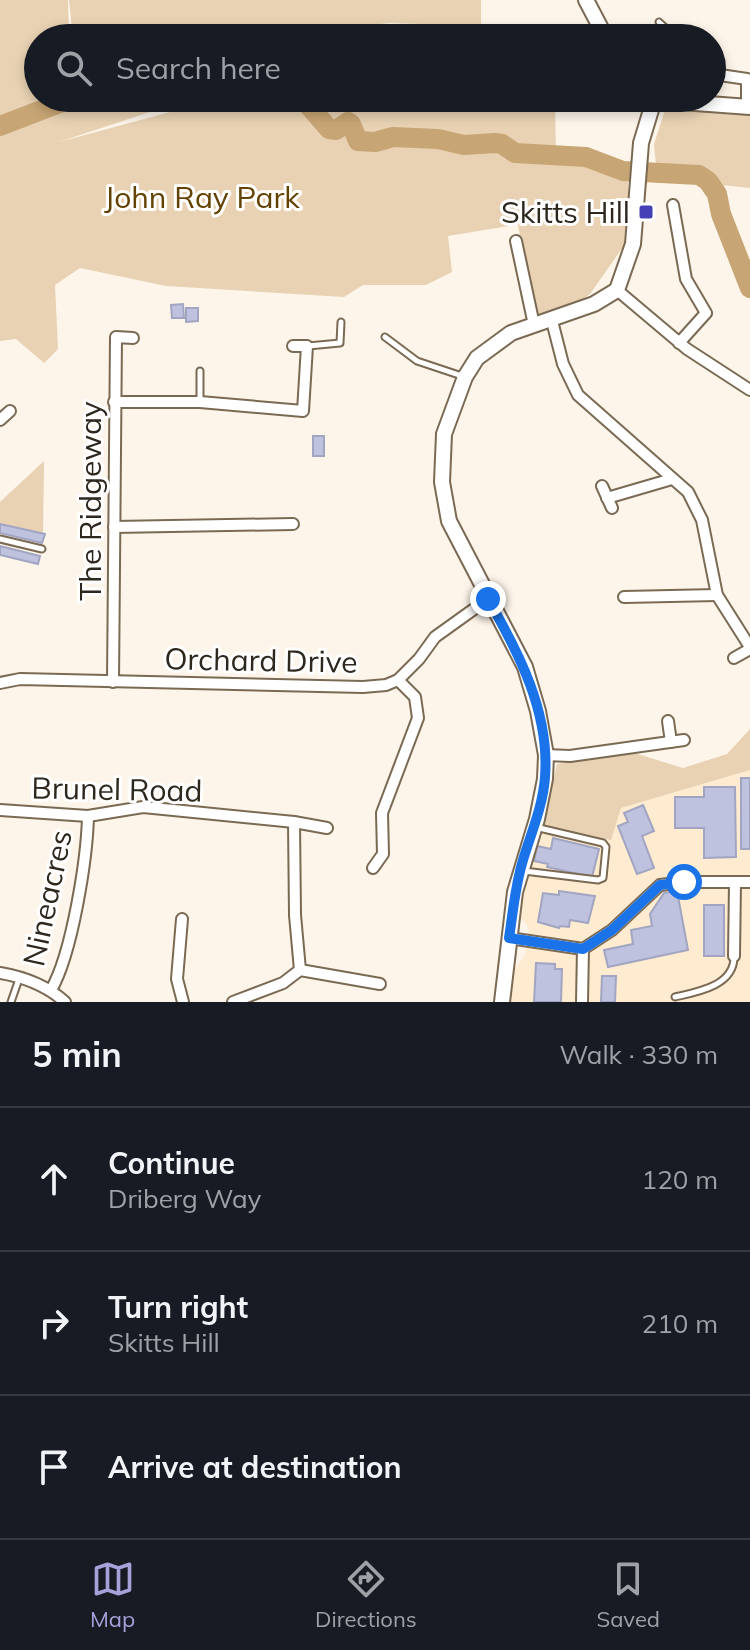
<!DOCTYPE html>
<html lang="en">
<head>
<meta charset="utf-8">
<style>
  body { margin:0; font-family:Mulish,sans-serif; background:#20242c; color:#f1f3f6 }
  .stop { position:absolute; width:24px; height:24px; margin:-18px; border:6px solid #1a73e8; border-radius:50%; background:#fff }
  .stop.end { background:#1a73e8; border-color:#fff; box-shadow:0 2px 8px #0008 }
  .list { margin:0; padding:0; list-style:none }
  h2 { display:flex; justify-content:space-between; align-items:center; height:104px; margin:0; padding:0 32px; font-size:34px }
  h2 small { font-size:26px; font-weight:400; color:#9ea1a6 }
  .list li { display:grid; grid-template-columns:52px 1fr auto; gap:24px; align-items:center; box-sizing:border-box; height:144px; padding:0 32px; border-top:2px solid #363941 }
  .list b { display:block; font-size:30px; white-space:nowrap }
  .list p { margin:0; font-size:26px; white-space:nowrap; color:#9ea1a6 }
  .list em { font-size:26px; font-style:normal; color:#9ea1a6 }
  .icon { flex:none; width:44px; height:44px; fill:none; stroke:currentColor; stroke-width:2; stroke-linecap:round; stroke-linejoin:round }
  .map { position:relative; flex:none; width:750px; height:1002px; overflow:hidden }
  .search { position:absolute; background:#171b24; box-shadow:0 4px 12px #0003; left:24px; right:24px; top:24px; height:88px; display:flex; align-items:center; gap:20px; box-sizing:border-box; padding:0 28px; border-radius:44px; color:#9ea1a6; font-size:30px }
  .sheet { height:536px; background:#171b24 }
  nav { display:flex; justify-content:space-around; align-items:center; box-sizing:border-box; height:112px; border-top:2px solid #363941; background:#171b24; font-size:22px; color:#9ea1a6 }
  nav a { display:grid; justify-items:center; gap:4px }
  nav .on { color:#a4a2d9 }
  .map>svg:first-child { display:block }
  .built { fill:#feebd0 }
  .green { fill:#e8d2b3 }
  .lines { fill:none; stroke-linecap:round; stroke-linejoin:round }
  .canal { stroke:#c8a574; stroke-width:12 }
  .river { stroke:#c8a574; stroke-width:20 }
  .building { fill:#bec2df; stroke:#a1a5c1; stroke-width:2 }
  .lane-casing { stroke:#7b6a53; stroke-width:9 }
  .street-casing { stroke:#7b6a53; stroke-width:14 }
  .secondary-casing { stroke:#7b6a53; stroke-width:18 }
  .lane { stroke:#fff; stroke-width:5 }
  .street { stroke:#fff; stroke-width:10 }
  .secondary { stroke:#fff; stroke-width:14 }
  .route { stroke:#1a73e8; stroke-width:10 }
  .poi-dot { fill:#4540b6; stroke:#fff; stroke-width:3 }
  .labels { text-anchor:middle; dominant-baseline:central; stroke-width:6; stroke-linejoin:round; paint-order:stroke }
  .park-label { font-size:30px; fill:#634200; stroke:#fff }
  .poi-label { font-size:30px; fill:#2e271d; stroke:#fff; text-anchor:end }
  .street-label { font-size:30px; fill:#2e271d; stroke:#fff }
</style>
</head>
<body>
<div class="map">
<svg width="750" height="1002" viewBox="0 0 750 1002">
  <rect width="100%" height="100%" fill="#fdf5ea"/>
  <path class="built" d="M 750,770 L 750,1002 L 509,1002 L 513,970 L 525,956 L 529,928 L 520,917 L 527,869 L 541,825 L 621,808 Z"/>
  <g class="green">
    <path d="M 0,0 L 68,0 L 69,35 L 72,38 L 38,38 L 38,98 L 215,98 L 153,111 L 59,142 L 222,98 L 555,98 L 556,160 L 567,161 L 628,179 L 628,240 L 590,294 L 578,302 L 537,317 L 528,284 L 516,213 L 509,226 L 448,236 L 452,272 L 426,285 L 363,285 L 344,297 L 166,286 L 80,268 L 55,285 L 58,349 L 44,363 L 16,339 L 0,341 Z"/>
    <path d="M 69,0 L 481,0 L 481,26 L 389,23 L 253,38 L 73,38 Z"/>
    <path d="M 654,100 L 750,115 L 750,188 L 712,184 L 696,167 L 656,165 L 654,144 L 664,113 Z"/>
    <path d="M 44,461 L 43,534 L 0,523 L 0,502 Z"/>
    <path d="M 750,729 L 750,770 L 621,808 L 611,840 L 542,825 L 557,764 L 628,751 L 683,768 L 727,754 Z"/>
  </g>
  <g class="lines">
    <g class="canal">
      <path d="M 310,38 L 331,33 L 355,38"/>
      <path d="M 423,38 L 456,32 L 484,38"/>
    </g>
    <g class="river">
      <path d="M 302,98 L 329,129 L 336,130 L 348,122 L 351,124 L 358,141 L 375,142 L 393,137 L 438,139 L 464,145 L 495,143 L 502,144 L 515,153 L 586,157 L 623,171 L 699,175 L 708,181 L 717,194 L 721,214 L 750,288"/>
      <path d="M 0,126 L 73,98"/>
    </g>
  </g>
  <g class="building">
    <path d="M 183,304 L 184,318 L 172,318 L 171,305 Z"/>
    <path d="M 186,308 L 198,308 L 198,321 L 186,322 Z"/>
    <rect x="313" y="436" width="11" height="20"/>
    <path d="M 0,524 L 45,534 L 42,543 L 0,533 Z"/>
    <path d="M 0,546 L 40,556 L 38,564 L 0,555 Z"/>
    <rect x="741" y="778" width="9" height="71"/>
    <path d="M 704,787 L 735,787 L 736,857 L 704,858 L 704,828 L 675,828 L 675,797 L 704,797 Z"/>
    <path d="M 643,805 L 654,831 L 642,836 L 654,868 L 637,874 L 618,826 L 628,822 L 624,813 Z"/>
    <path d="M 553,838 L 599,849 L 592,877 L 547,867 L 548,864 L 534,861 L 537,846 L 551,849 Z"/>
    <path d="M 559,891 L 595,896 L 588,923 L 570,920 L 569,927 L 560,926 L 559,928 L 538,922 L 543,893 L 559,895 Z"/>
    <path d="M 677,891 L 688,950 L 608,967 L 604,950 L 633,944 L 631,930 L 652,926 L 650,914 L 664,893 Z"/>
    <rect x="704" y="905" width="20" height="51"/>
    <path d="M 536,963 L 555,964 L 555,969 L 562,969 L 561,1002 L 534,1002 Z"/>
    <path d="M 602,976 L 616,976 L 615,1002 L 601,1002 Z"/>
  </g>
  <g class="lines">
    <g class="lane-casing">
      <g id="lane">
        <path d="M 659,22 L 677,38"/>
        <path d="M 385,337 L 417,361 L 462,376"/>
        <path d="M 308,346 L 340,343 L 341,322"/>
        <path d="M 200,371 L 200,402"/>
        <path d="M 0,539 L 42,549"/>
        <path d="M 524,871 L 598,880 L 603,878 L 606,847 L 603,843 L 535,827"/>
        <path d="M 675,997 C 697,992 734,986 734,957"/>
        <path d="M 11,1002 L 19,979"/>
      </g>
    </g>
    <g class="street-casing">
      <g id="street">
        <path d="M 712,67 L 720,75 L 747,79 L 747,107"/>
        <path d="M 673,205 L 686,279 L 706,313 L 679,343"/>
        <path d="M 516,241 L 534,325"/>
        <path d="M 617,290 L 687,349 L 750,390"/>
        <path d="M 552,321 L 563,364 L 578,395 L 688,492 L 702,520 L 717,595 L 750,647"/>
        <path d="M 114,402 L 200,402 L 303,411 L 307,346 L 293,346"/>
        <path d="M 0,420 L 10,411"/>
        <path d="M 602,486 L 612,508"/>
        <path d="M 607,498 L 672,479"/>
        <path d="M 114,527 L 293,524"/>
        <path d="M 624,597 L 717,595"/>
        <path d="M 734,658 L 750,649"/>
        <path d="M 113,682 L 116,337 L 133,338"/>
        <path d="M 0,683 L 20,679 L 363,687 L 386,685 L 398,680 L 419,659 L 435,637 L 488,599"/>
        <path d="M 668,721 L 671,742"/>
        <path d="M 546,755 L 570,756 L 684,740"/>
        <path d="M 0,810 L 88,816 L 143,807 L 294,822 L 327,828"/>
        <path d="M 373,868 L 383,854 L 382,813 L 418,718 L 415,697 L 398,680"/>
        <path d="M 182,919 L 177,979 L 183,1002"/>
        <path d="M 509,938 L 583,949 L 612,930 L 660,885 L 684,882 L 750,882"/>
        <path d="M 734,956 L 735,882"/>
        <path d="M 300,970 L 380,984"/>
        <path d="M 0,973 C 24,977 47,986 65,1002"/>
        <path d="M 51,990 C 72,954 87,859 88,816"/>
        <path d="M 233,1002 L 283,983 L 300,970 L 295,915 L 294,822"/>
        <path d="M 582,1002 L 583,949"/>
      </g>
    </g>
    <g class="secondary-casing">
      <g id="secondary">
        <path d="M 586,0 L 606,38"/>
        <path d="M 654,100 L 750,107"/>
        <path d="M 502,1002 L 515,892 L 537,819 L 545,779 L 546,755 L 538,711 L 525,667 L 449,521 L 442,482 L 444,434 L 465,377 L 477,358 L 511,333 L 594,304 L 617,290 L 633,244 L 641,143 L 654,100"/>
      </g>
    </g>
    <use href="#lane" class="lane"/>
    <use href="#street" class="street"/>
    <use href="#secondary" class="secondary"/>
  </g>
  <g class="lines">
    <path class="route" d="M 488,599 C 519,653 550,713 545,777 C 543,806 531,833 523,860 C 515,886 513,912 509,938 L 583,949 L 612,930 L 660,885 L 684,882"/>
  </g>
  <rect class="poi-dot" x="638" y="204" width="16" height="16" rx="4"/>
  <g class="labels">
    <g class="park-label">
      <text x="202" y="197">John Ray Park</text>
    </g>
    <g class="poi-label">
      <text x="630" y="212">Skitts Hill</text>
    </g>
    <g class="street-label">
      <text transform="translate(90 501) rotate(-90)">The Ridgeway</text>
      <text transform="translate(261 660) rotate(1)">Orchard Drive</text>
      <text transform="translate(117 789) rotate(1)">Brunel Road</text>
      <text transform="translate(47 898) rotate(-78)">Nineacres</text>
    </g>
  </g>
</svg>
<div class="stop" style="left:684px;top:882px"></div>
<div class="stop end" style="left:488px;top:599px"></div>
<div class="search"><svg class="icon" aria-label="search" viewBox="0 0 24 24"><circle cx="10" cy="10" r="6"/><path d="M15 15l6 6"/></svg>Search here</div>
</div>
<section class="sheet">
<h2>5 min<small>Walk · 330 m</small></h2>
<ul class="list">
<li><svg class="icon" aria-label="ahead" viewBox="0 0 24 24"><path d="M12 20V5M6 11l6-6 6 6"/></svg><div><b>Continue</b><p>Driberg Way</p></div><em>120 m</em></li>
<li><svg class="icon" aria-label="right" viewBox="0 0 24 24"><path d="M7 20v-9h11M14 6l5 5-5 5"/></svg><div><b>Turn right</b><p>Skitts Hill</p></div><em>210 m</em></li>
<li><svg class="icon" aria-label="arrive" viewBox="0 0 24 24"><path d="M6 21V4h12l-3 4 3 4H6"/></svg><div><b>Arrive at destination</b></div></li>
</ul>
</section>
<nav>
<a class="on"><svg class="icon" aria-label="map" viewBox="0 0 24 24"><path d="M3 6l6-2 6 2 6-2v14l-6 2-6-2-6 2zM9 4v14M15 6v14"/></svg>Map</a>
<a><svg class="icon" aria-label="directions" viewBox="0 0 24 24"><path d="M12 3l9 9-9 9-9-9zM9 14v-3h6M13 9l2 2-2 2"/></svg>Directions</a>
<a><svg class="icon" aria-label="saved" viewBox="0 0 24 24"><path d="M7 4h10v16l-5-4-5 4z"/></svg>Saved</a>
</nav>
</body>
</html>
